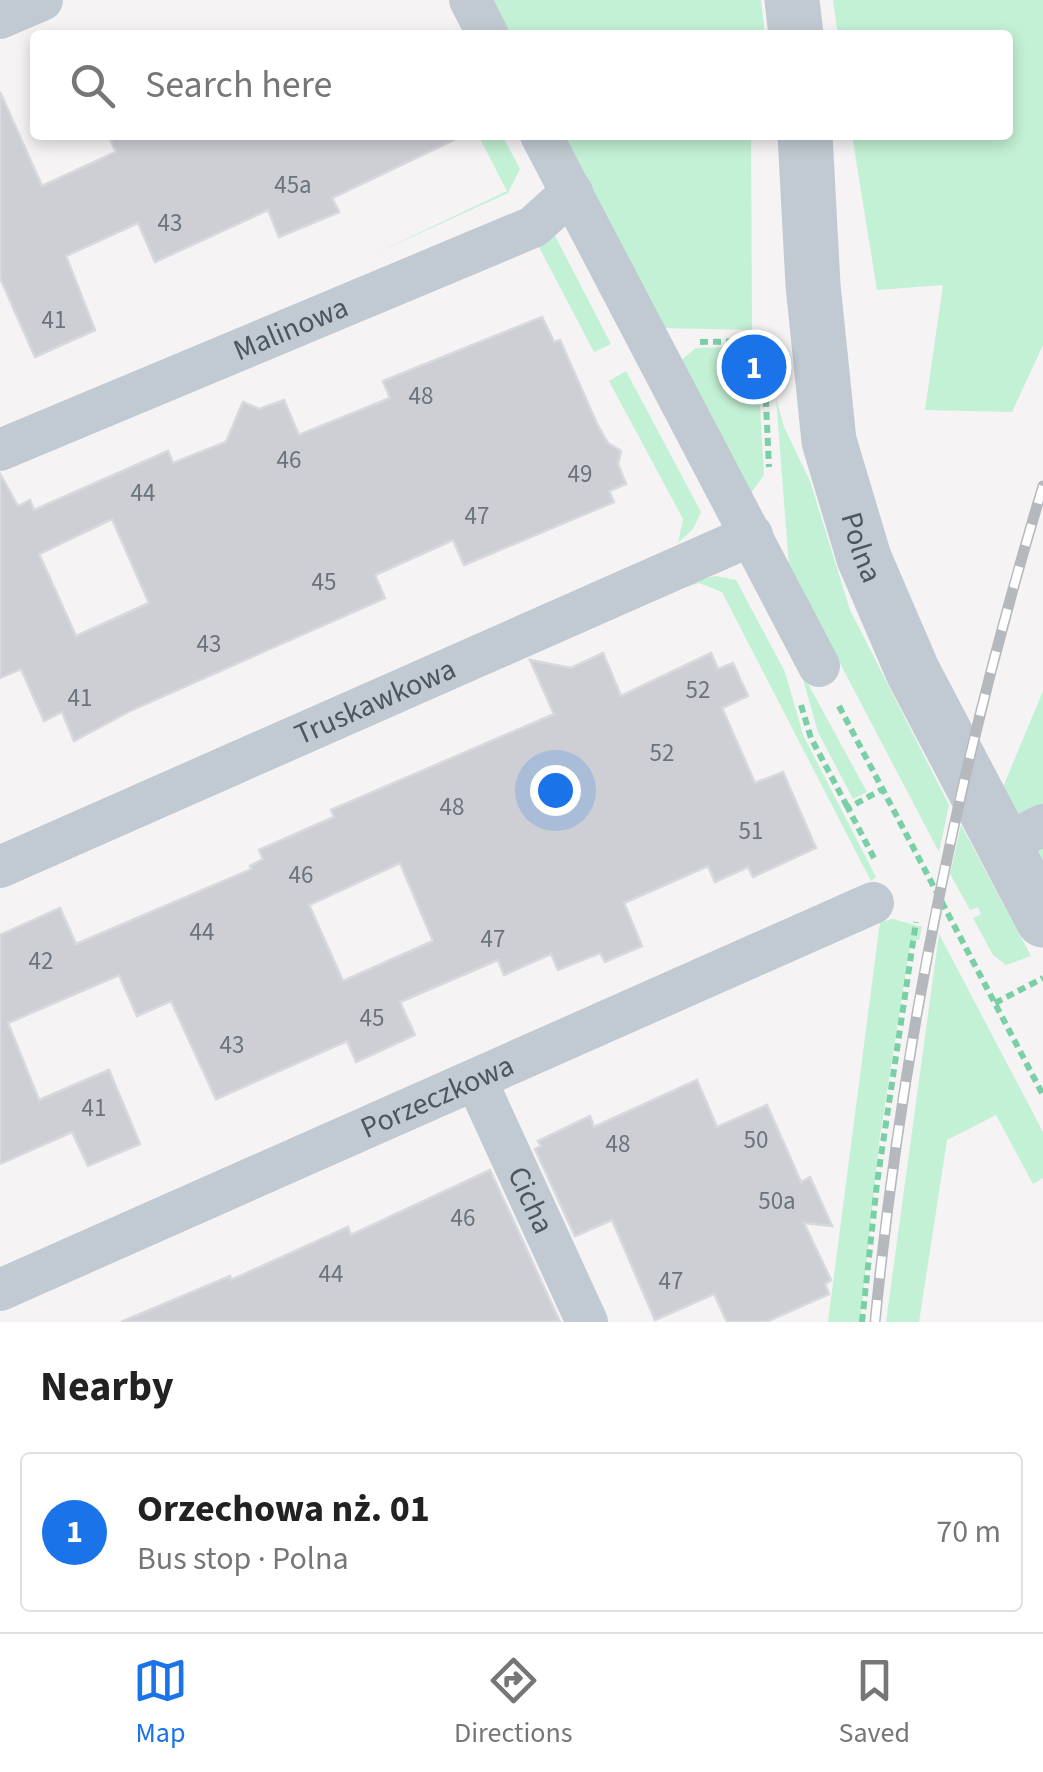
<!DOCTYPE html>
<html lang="en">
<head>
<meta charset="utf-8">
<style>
  body { margin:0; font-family:"Source Sans 3",sans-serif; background:#f6f6f6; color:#222 }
  .you { position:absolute; left:555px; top:790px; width:35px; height:35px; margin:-25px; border:8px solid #fff; border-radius:50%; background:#1a73e8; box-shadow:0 0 0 15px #1a73e833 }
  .badge { display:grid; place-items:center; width:65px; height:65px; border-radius:50%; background:#1a73e8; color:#fff; font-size:32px; font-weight:700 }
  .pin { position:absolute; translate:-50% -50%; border:5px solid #fff; box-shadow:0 2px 10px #0006 }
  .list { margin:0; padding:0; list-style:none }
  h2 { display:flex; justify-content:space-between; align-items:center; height:130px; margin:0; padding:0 40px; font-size:42px }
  h2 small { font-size:32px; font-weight:400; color:#767676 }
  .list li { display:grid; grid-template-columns:65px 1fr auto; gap:30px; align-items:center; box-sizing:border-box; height:160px; margin:0 20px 20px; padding:0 20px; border:2px solid #e0e0e0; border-radius:10px }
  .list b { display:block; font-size:38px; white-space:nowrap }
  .list p { margin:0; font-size:32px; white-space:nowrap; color:#767676 }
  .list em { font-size:32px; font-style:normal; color:#767676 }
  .icon { flex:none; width:55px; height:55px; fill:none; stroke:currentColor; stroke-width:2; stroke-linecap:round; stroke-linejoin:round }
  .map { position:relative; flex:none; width:1043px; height:1322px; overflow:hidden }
  .search { position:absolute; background:#fff; box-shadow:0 5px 15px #0003; left:30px; right:30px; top:30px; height:110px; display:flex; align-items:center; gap:25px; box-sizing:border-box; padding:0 35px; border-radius:10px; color:#767676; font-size:38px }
  .sheet { height:310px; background:#fff }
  nav { display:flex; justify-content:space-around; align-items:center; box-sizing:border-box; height:140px; border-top:2px solid #e0e0e0; background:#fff; font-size:28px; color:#767676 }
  nav a { display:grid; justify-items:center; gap:5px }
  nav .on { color:#1a73e8 }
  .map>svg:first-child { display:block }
  .green { fill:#c3f1d5 }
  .building { fill:#cdcfd5; stroke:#d7d9de; stroke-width:2.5; fill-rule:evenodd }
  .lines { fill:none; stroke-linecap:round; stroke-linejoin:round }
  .path { stroke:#7ad0a6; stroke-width:6; stroke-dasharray:8 5; stroke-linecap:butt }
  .minor { stroke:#c1cad2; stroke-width:42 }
  .tertiary { stroke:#c1cad2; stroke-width:55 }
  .rail-casing { stroke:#b5b8bd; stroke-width:11 }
  .rail { stroke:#fff; stroke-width:8; stroke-dasharray:22; stroke-linecap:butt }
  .labels { text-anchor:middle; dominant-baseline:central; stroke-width:10; stroke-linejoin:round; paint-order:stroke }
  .number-label { font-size:25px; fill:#6b747e }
  .street-label { font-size:30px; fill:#4a5661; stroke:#fff }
</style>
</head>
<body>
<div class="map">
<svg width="1043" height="1322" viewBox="0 0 1043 1322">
  <rect width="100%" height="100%" fill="#f5f3f3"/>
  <g class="green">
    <path d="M 491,0 L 761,0 L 765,35 L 509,35 Z"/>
    <path d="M 833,0 L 1043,0 L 1043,345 L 1012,412 L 925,410 L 943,285 L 877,290 L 852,135 L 1008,135 L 1008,35 L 838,35 Z"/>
    <path d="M 478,135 L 502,135 L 520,169 L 508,193 L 370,256 L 507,191 Z"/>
    <path d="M 562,135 L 751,135 L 752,330 L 664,328 Z"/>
    <path d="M 529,228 L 553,232 L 611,344 L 594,352 Z"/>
    <path d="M 752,346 L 755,353 L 742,355 L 744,389 L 759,389 L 764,475 L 751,493 L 680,361 L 696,348 Z"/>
    <path d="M 626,371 L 701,512 L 693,529 L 678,543 L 683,519 L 609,381 Z"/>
    <path d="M 776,398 L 784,427 L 810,481 L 850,610 L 949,805 L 939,852 L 789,566 Z"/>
    <path d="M 715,576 L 736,580 L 785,672 L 803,735 L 876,877 L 871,881 L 722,592 L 699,583 L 687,587 L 687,584 Z"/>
    <path d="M 800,669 L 867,792 L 853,799 L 818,732 Z"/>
    <path d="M 1043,691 L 1043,804 L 1026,816 L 1043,848 L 1043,862 L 1003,787 Z"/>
    <path d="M 961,825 L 1031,956 L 1006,965 L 993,955 L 973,918 L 981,914 L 978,907 L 970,910 L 950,874 Z"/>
    <path d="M 893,919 L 922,927 L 919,940 L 911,940 L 880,1136 L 860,1322 L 828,1322 L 880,922 Z"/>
    <path d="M 939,934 L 1043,1132 L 1043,1178 L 1033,1184 L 996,1115 L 947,1140 L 919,1322 L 886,1322 Z"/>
  </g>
  <g class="building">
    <path d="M 0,92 L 42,186 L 116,152 L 108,135 L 464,135 L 332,198 L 339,212 L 279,237 L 268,210 L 155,262 L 138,223 L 66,256 L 95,330 L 35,357 L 0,278 Z"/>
    <path d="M 542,317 L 554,342 L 560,340 L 598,426 L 608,443 L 621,451 L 618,464 L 626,484 L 609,491 L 614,502 L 464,565 L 453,540 L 375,575 L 385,598 L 132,710 L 74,741 L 62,712 L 44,721 L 21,669 L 0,678 L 0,474 L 18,506 L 30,500 L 34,510 L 168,451 L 173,463 L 226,442 L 243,402 L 259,409 L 284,400 L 299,435 L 390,398 L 383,381 ZM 112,519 L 149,603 L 76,636 L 39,554 Z"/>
    <path d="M 603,653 L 621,696 L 711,653 L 718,669 L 733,663 L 748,696 L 722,708 L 755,783 L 783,772 L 816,848 L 753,877 L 748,867 L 715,882 L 708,866 L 624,903 L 642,946 L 605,962 L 600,953 L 558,970 L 551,954 L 504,975 L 498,960 L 400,1002 L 415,1035 L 356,1062 L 347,1041 L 216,1099 L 171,1001 L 137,1016 L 119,975 L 8,1023 L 39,1100 L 109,1070 L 140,1144 L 88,1166 L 72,1132 L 0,1164 L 0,935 L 60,908 L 76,944 L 252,869 L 250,866 L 263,859 L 259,850 L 334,817 L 331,810 L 554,714 L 530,660 L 571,668 ZM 400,863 L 433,941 L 343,981 L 309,905 Z"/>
    <path d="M 697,1080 L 717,1127 L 767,1105 L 801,1182 L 810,1177 L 832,1226 L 804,1223 L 831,1280 L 825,1284 L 829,1294 L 766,1322 L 727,1322 L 714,1294 L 655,1320 L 612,1220 L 575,1236 L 535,1149 L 541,1146 L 538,1141 L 590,1116 L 594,1127 Z"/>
    <path d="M 490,1170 L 560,1322 L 121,1322 L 230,1276 L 231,1280 L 348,1227 L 351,1235 Z"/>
  </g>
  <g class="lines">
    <g class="path">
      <path d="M 700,342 L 764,341"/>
      <path d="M 764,360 L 769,467"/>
      <path d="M 801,705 L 811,738 L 848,808"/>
      <path d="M 839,706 L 1043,1095"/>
      <path d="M 874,858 L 848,808 L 881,790"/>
      <path d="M 995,1003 L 1043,978"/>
      <path d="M 862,1322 L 877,1183 L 916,922"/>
    </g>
    <g class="minor">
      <path d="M 470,0 L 488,35"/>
      <path d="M 0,18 L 42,0"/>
      <path d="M 541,135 L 819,666"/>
      <path id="s1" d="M 0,450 L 533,227 L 572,192"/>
      <path d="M 1003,845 L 1043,825"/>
      <path id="s2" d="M 0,867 L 752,535"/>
      <path id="s3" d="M 476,1080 L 587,1322"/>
      <path id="s4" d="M 0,1290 L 873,903"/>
    </g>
    <g class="tertiary">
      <path d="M 792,0 L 796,35"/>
      <path id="s5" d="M 805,135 L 813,285 L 829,441 L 864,558 L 913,672 L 1043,920"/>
    </g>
    <g class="rail-casing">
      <path id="rail" d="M 875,1322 C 903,1037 960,760 1043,486"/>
    </g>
    <use href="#rail" class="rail"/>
  </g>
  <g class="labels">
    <g class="number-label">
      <text x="293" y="185">45a</text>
      <text x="170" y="223">43</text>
      <text x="54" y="320">41</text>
      <text x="421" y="396">48</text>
      <text x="289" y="460">46</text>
      <text x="580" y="474">49</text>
      <text x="143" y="493">44</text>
      <text x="477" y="516">47</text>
      <text x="324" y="582">45</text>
      <text x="209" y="644">43</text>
      <text x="698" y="690">52</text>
      <text x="80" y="698">41</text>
      <text x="662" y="753">52</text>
      <text x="452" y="807">48</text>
      <text x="751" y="831">51</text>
      <text x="301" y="875">46</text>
      <text x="202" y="932">44</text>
      <text x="493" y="939">47</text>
      <text x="41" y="961">42</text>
      <text x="372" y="1018">45</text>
      <text x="232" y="1045">43</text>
      <text x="94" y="1108">41</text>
      <text x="756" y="1140">50</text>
      <text x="618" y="1144">48</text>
      <text x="777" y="1201">50a</text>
      <text x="463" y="1218">46</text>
      <text x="331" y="1274">44</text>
      <text x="671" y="1281">47</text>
    </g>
    <g class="street-label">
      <text stroke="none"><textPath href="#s1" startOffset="315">Malinowa</textPath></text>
      <text stroke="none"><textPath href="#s5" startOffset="418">Polna</textPath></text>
      <text stroke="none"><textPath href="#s2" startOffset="410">Truskawkowa</textPath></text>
      <text stroke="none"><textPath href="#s4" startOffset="478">Porzeczkowa</textPath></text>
      <text stroke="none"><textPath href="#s3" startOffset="132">Cicha</textPath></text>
    </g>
  </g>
</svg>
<div class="you"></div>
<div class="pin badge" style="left:754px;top:367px">1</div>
<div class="search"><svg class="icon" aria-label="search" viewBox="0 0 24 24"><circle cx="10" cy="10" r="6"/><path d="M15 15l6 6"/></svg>Search here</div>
</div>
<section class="sheet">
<h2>Nearby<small></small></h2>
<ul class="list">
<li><span class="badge">1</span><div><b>Orzechowa nż. 01</b><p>Bus stop · Polna</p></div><em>70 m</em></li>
</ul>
</section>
<nav>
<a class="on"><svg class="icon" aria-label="map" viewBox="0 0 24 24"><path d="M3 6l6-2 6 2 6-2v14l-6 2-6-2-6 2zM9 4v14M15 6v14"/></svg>Map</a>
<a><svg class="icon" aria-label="directions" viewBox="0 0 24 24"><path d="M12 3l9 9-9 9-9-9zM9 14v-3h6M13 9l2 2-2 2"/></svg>Directions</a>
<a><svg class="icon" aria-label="saved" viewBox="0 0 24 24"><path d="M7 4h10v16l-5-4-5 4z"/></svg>Saved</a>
</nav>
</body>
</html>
